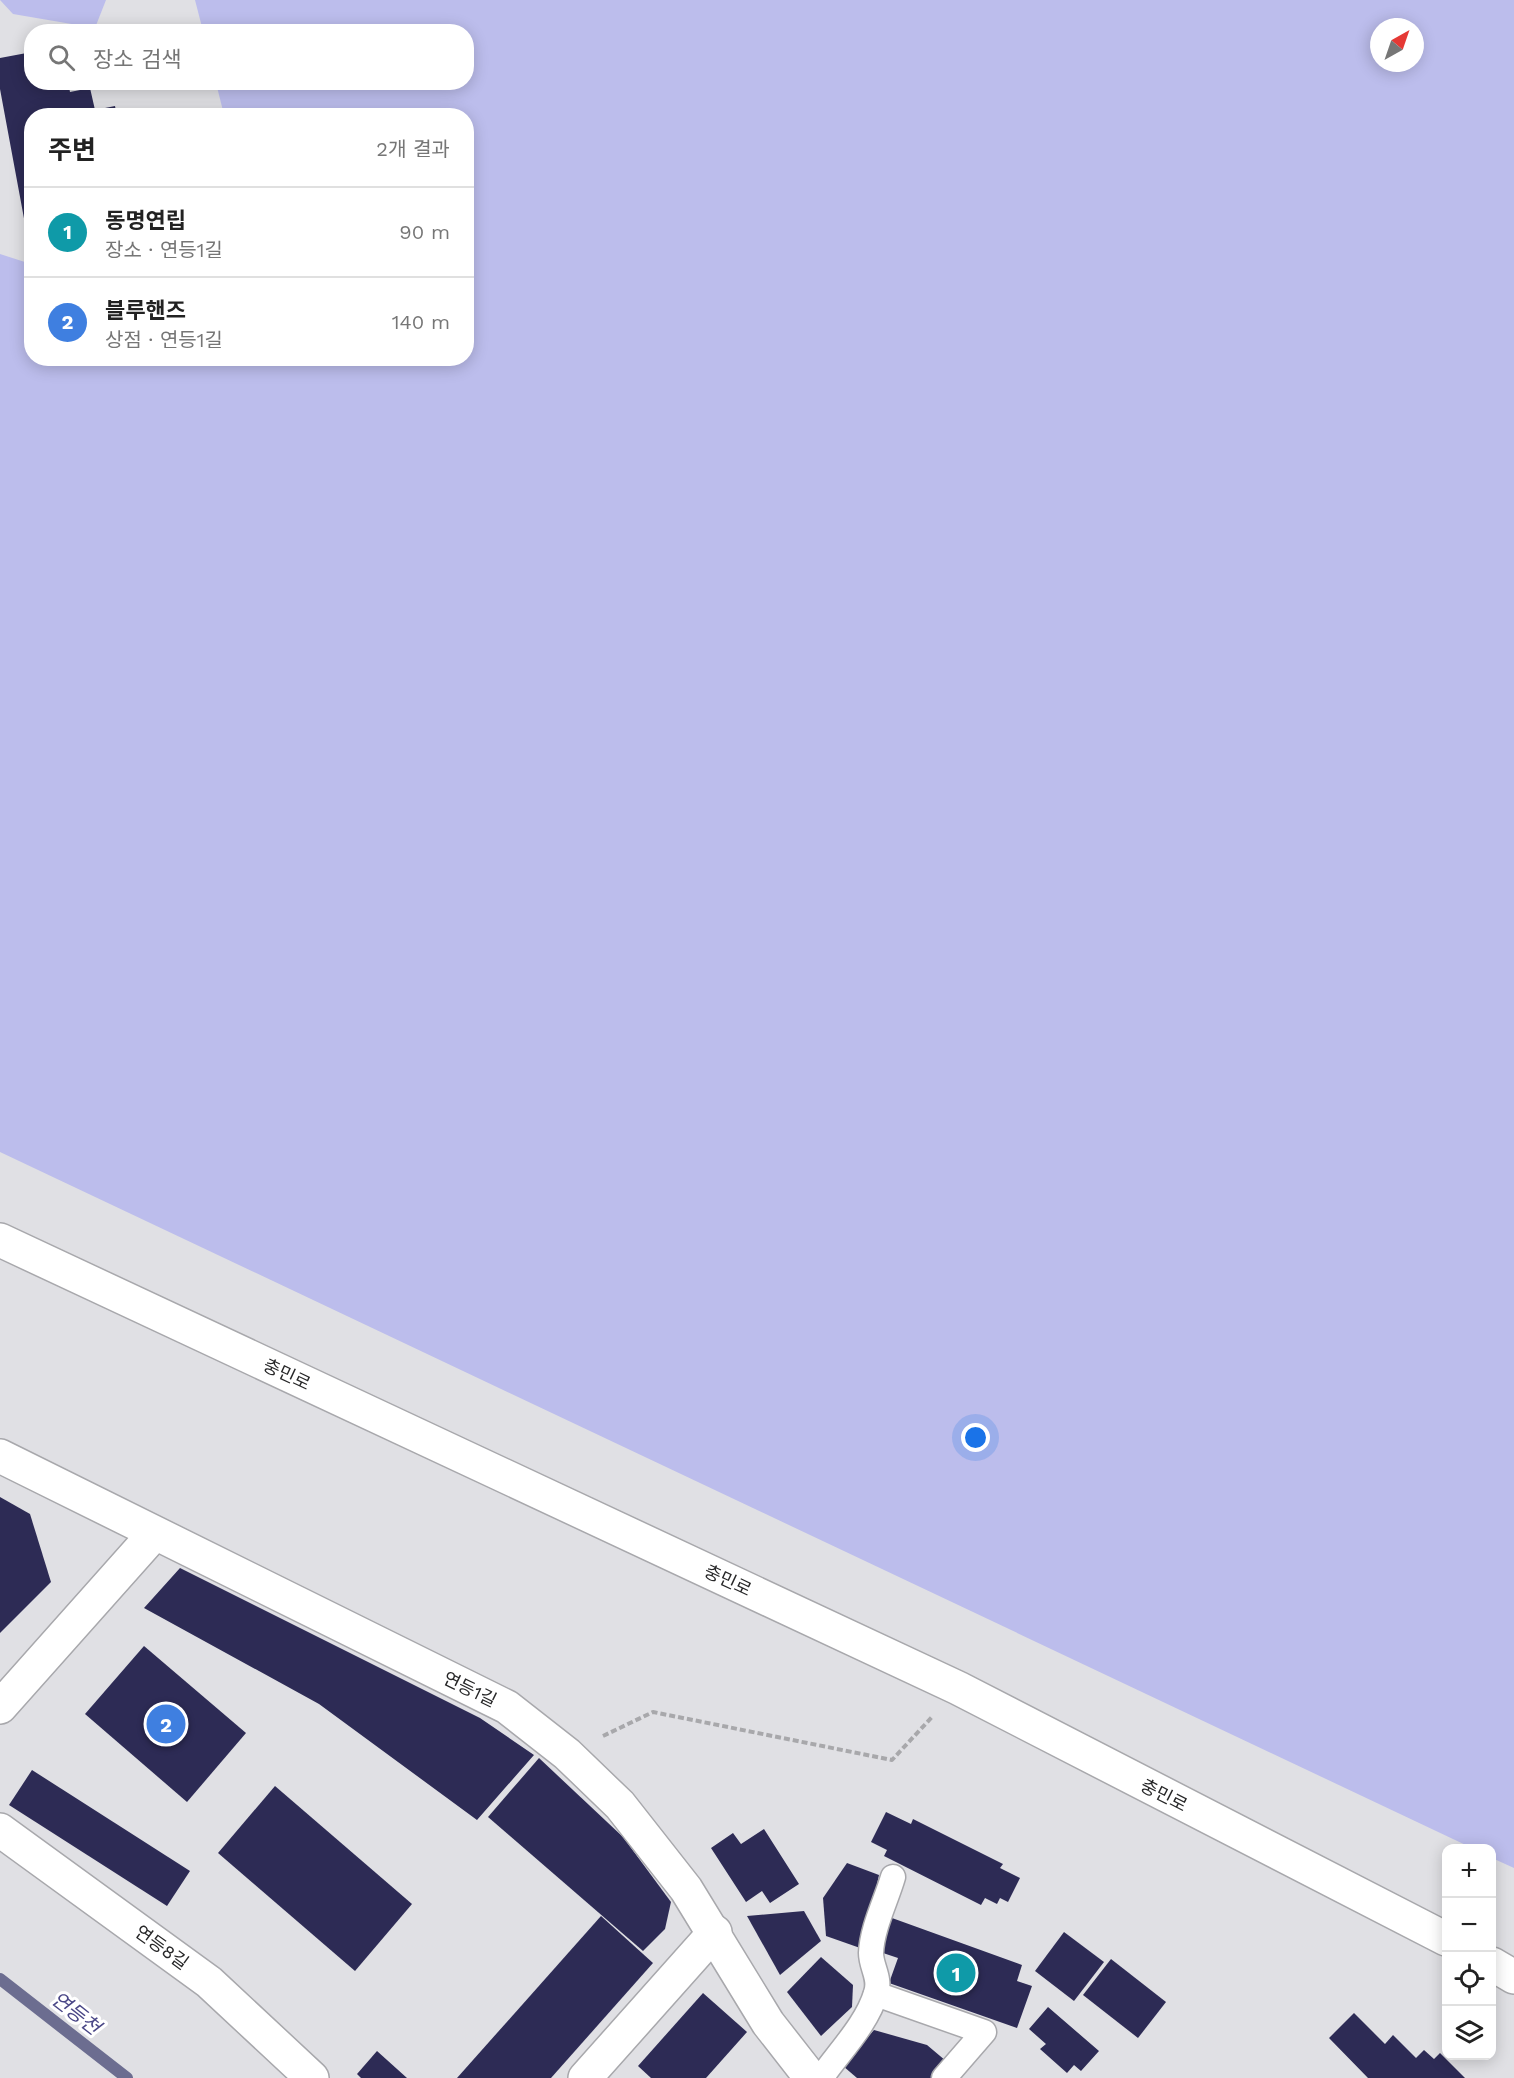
<!DOCTYPE html>
<html lang="ko">
<head>
<meta charset="utf-8">
<style>
  body { margin:0; font-family:"Work Sans","Noto Sans KR",sans-serif; background:#f6f6f6; color:#222 }
  .controls { position:absolute; right:18px; bottom:18px; display:grid; overflow:hidden; border-radius:12px; box-shadow:0 3px 15px #0003 }
  .controls button { width:54px; height:54px; display:grid; place-items:center; padding:0; border:0; border-bottom:2px solid #e0e0e0; background:#fff; color:#222; font:30px sans-serif }
  .compass { position:absolute; left:1370px; top:18px; width:54px; height:54px; border-radius:50%; background:#fff; box-shadow:0 3px 15px #0003; rotate:40deg }
  .you { position:absolute; left:976px; top:1438px; width:21px; height:21px; margin:-15px; border:4px solid #fff; border-radius:50%; background:#1a73e8; box-shadow:0 0 0 9px #1a73e833 }
  .badge { display:grid; place-items:center; width:39px; height:39px; border-radius:50%; background:#905f0c; color:#fff; font-size:20px; font-weight:700 }
  .pin { position:absolute; translate:-50% -50%; border:3px solid #fff; box-shadow:0 2px 6px #0006 }
  .list { margin:0; padding:0; list-style:none }
  h2 { display:flex; justify-content:space-between; align-items:center; height:78px; margin:0; padding:0 24px; font-size:26px }
  h2 small { font-size:20px; font-weight:400; color:#767676 }
  .list li { display:grid; grid-template-columns:39px 1fr auto; gap:18px; align-items:center; box-sizing:border-box; height:90px; padding:0 24px; border-top:2px solid #e0e0e0 }
  .list b { display:block; font-size:22px; white-space:nowrap }
  .list p { margin:0; font-size:20px; white-space:nowrap; color:#767676 }
  .list em { font-size:20px; font-style:normal; color:#767676 }
  .icon { flex:none; width:33px; height:33px; fill:none; stroke:currentColor; stroke-width:2; stroke-linecap:round; stroke-linejoin:round }
  .map { position:relative; flex:none; width:1514px; height:2078px; overflow:hidden }
  .search { position:absolute; background:#fff; box-shadow:0 3px 15px #0003; left:24px; top:24px; width:450px; height:66px; display:flex; align-items:center; gap:15px; box-sizing:border-box; padding:0 21px; border-radius:24px; color:#767676; font-size:22px }
  .panel { position:absolute; background:#fff; box-shadow:0 3px 15px #0003; left:24px; top:108px; width:450px; height:258px; border-radius:24px }
  .map>svg:first-child { display:block }
  .green { fill:#bcbdec; fill-rule:evenodd }
  .lines { fill:none; stroke-linecap:round; stroke-linejoin:round }
  .stream { stroke:#6c6d90; stroke-width:12 }
  .building { fill:#2d2b55 }
  .service-casing { stroke:#a8a8ac; stroke-width:27 }
  .minor-casing { stroke:#a8a8ac; stroke-width:36 }
  .tertiary-casing { stroke:#a8a8ac; stroke-width:36 }
  .path { stroke:#a8a8ab; stroke-width:4; stroke-dasharray:6 3; stroke-linecap:butt }
  .service { stroke:#fff; stroke-width:24 }
  .minor { stroke:#fff; stroke-width:33 }
  .tertiary { stroke:#fff; stroke-width:33 }
  .labels { text-anchor:middle; dominant-baseline:central; stroke-width:6; stroke-linejoin:round; paint-order:stroke }
  .street-label { font-size:18px; fill:#272728; stroke:#fff }
  .water-label { font-size:20px; font-style:italic; fill:#494686; stroke:#fff }
</style>
</head>
<body>
<div class="map">
<svg width="1514" height="2078" viewBox="0 0 1514 2078">
  <rect width="100%" height="100%" fill="#e0e0e4"/>
  <g class="green">
    <path d="M 0,0 L 106,0 L 95,28 L 13,14 Z"/>
    <path d="M 195,0 L 1514,0 L 1514,1868 L 1492,1858 L 1492,1848 L 1472,1848 L 0,1152 L 0,254 L 31,264 L 32,358 L 466,358 L 466,116 L 224,115 L 216,83 L 466,82 L 466,32 L 203,31 ZM 1379,27 L 1415,27 L 1415,63 L 1379,63 Z"/>
  </g>
  <g class="lines">
    <path class="stream" d="M 0,1979 L 127,2078"/>
  </g>
  <g class="building">
    <path d="M 32,52 L 32,82 L 68,82 L 70,92 L 90,88 L 95,110 L 115,106 L 117,116 L 32,116 L 32,239 L 28,240 L 0,89 L 0,58 Z"/>
    <path d="M 0,1497 L 30,1514 L 51,1582 L 0,1633 Z"/>
    <path d="M 180,1568 L 480,1718 L 534,1755 L 477,1820 L 319,1704 L 144,1608 Z"/>
    <path d="M 144,1646 L 246,1733 L 187,1802 L 85,1714 Z"/>
    <path d="M 539,1758 L 623,1837 L 671,1902 L 665,1929 L 643,1951 L 488,1817 Z"/>
    <path d="M 32,1770 L 190,1871 L 167,1906 L 9,1805 Z"/>
    <path d="M 275,1786 L 412,1904 L 355,1971 L 218,1853 Z"/>
    <path d="M 886,1812 L 911,1824 L 913,1819 L 1003,1864 L 1000,1868 L 1020,1878 L 1008,1902 L 1000,1898 L 997,1904 L 985,1898 L 981,1905 L 884,1856 L 887,1850 L 871,1842 Z"/>
    <path d="M 764,1829 L 799,1884 L 770,1903 L 762,1891 L 746,1902 L 711,1848 L 733,1833 L 741,1844 Z"/>
    <path d="M 847,1863 L 879,1875 L 863,1949 L 826,1936 L 823,1898 Z"/>
    <path d="M 804,1911 L 821,1941 L 780,1975 L 747,1916 Z"/>
    <path d="M 601,1916 L 653,1963 L 551,2078 L 457,2078 Z"/>
    <path d="M 892,1918 L 1022,1965 L 1017,1981 L 1032,1986 L 1017,2028 L 889,1983 L 898,1958 L 880,1952 Z"/>
    <path d="M 1064,1932 L 1104,1962 L 1074,2001 L 1035,1971 Z"/>
    <path d="M 821,1957 L 853,1985 L 852,2007 L 821,2036 L 787,1992 Z"/>
    <path d="M 1111,1959 L 1166,2002 L 1138,2038 L 1083,1995 Z"/>
    <path d="M 703,1993 L 747,2032 L 706,2078 L 651,2078 L 638,2066 Z"/>
    <path d="M 1048,2007 L 1099,2051 L 1081,2071 L 1074,2065 L 1067,2073 L 1040,2049 L 1046,2044 L 1029,2029 Z"/>
    <path d="M 1354,2013 L 1385,2044 L 1393,2035 L 1416,2058 L 1424,2050 L 1434,2059 L 1440,2053 L 1465,2078 L 1368,2078 L 1329,2038 Z"/>
    <path d="M 874,2030 L 927,2045 L 946,2061 L 932,2078 L 857,2078 L 843,2066 Z"/>
    <path d="M 377,2051 L 407,2078 L 361,2078 L 357,2074 Z"/>
  </g>
  <g class="lines">
    <g class="service-casing">
      <g id="service">
        <path d="M 876,1994 L 984,2032 L 944,2078"/>
        <path d="M 821,2078 C 839,2052 867,2024 876,1993 C 881,1978 871,1967 871,1953 C 872,1928 886,1901 893,1877"/>
      </g>
    </g>
    <g class="minor-casing">
      <g id="minor">
        <path d="M 0,1456 L 507,1707 L 567,1754 L 620,1805 L 686,1889 L 768,2023 L 811,2078"/>
        <path d="M 0,1707 L 154,1534"/>
        <path d="M 0,1830 L 209,1982 L 312,2078"/>
        <path d="M 585,2078 L 715,1932"/>
      </g>
    </g>
    <g class="tertiary-casing">
      <g id="tertiary">
        <path d="M 0,1240 L 958,1688 L 1446,1939"/>
        <path d="M 1492,1964 L 1514,1977"/>
      </g>
    </g>
    <path class="path" d="M 603,1736 L 653,1712 L 892,1760 L 932,1717"/>
    <use href="#service" class="service"/>
    <use href="#minor" class="minor"/>
    <use href="#tertiary" class="tertiary"/>
  </g>
  <g class="labels">
    <g class="street-label">
      <text transform="translate(287 1374) rotate(25)">충민로</text>
      <text transform="translate(728 1580) rotate(25)">충민로</text>
      <text transform="translate(470 1689) rotate(26)">연등1길</text>
      <text transform="translate(1164 1795) rotate(27)">충민로</text>
      <text transform="translate(162 1947) rotate(36)">연등8길</text>
    </g>
    <g class="water-label">
      <text transform="translate(76 2013) rotate(38)">연등천</text>
    </g>
  </g>
</svg>
<div class="controls">
<button>+</button>
<button>−</button>
<button><svg class="icon" aria-label="locate" viewBox="0 0 24 24"><circle cx="12" cy="12" r="6"/><path d="M12 2v4M12 18v4M2 12h4M18 12h4"/></svg></button>
<button><svg class="icon" aria-label="layers" viewBox="0 0 24 24"><path d="M12 4l9 5-9 5-9-5zM3 14l9 5 9-5"/></svg></button>
</div>
<svg class="compass" viewBox="-18 -18 36 36"><path d="M0-13l5 13h-10z" fill="#e53935"/><path d="M0 13l5-13h-10z" fill="#767676"/></svg>
<div class="you"></div>
<div class="pin badge" style="left:956px;top:1973px;background:#0f9aa8">1</div>
<div class="pin badge" style="left:166px;top:1724px;background:#3f7fe0">2</div>
<div class="search"><svg class="icon" aria-label="search" viewBox="0 0 24 24"><circle cx="10" cy="10" r="6"/><path d="M15 15l6 6"/></svg>장소 검색</div>
<section class="panel">
<h2>주변<small>2개 결과</small></h2>
<ul class="list">
<li><span class="badge" style="background:#0f9aa8">1</span><div><b>동명연립</b><p>장소 · 연등1길</p></div><em>90 m</em></li>
<li><span class="badge" style="background:#3f7fe0">2</span><div><b>블루핸즈</b><p>상점 · 연등1길</p></div><em>140 m</em></li>
</ul>
</section>
</div>
</body>
</html>
